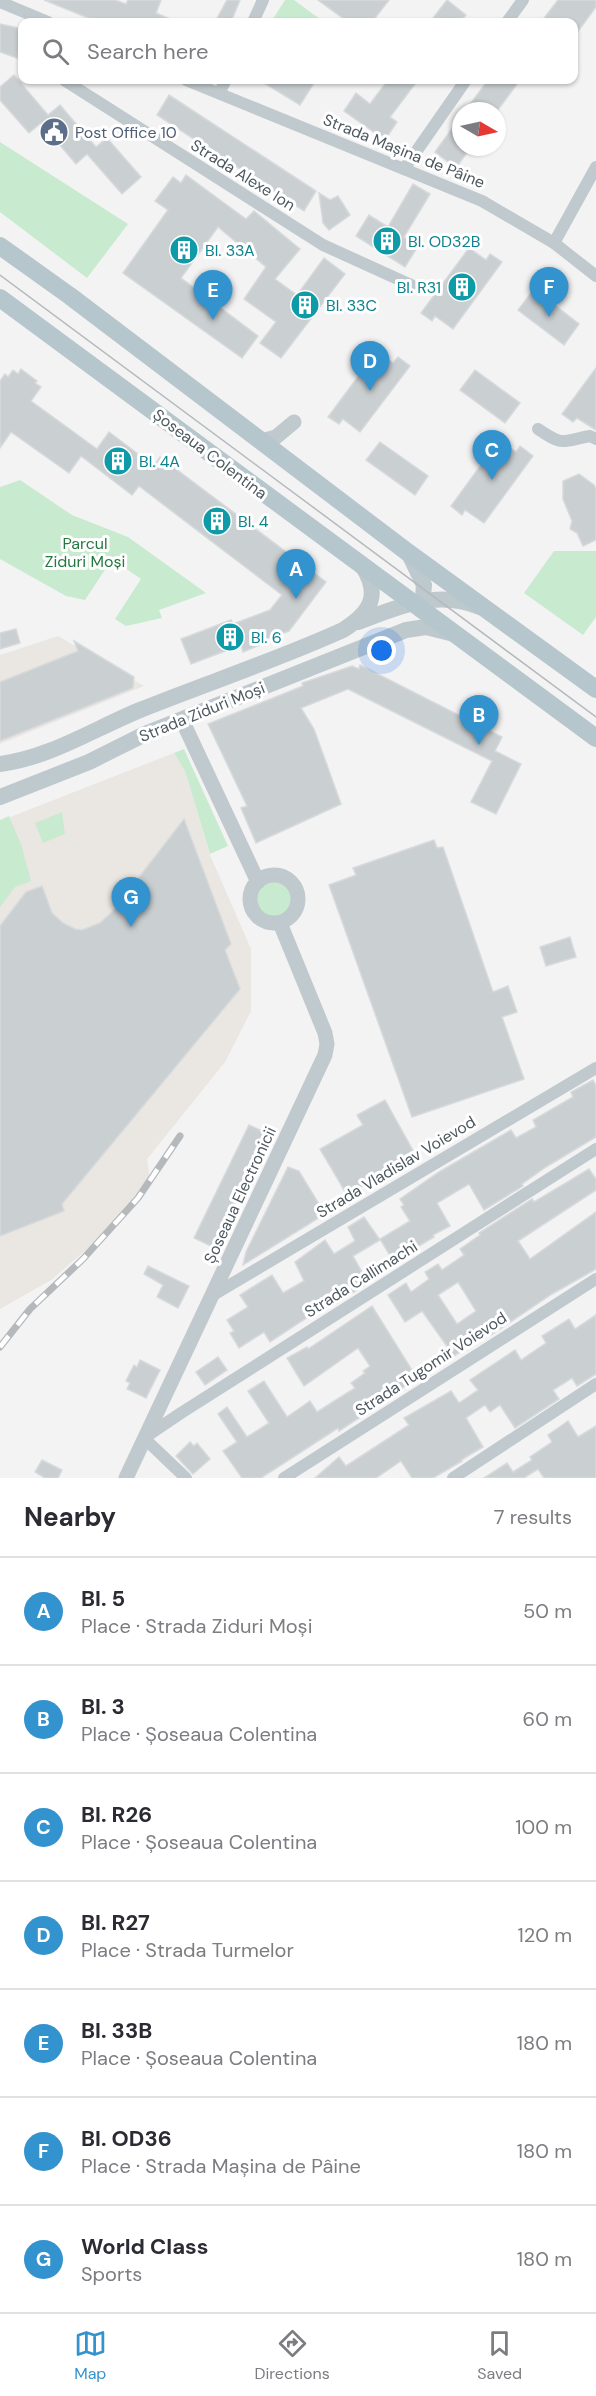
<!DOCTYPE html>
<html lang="en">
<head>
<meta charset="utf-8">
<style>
  body { margin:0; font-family:"DM Sans",sans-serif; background:#f2f2f3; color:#2b2b33 }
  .compass { position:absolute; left:452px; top:102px; width:54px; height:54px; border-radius:50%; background:#fff; box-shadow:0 2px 4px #0004; rotate:99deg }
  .you { position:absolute; left:382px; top:651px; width:21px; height:21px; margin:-15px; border:4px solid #fff; border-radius:50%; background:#1a73e8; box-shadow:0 0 0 9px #1a73e833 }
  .badge { display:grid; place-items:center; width:39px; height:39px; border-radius:50%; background:#3393cf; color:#fff; font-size:20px; font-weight:700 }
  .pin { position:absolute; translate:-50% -50px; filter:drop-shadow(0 2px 3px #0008) }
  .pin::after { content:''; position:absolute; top:32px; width:21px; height:18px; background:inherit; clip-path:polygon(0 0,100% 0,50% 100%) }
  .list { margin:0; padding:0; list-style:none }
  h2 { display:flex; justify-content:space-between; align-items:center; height:78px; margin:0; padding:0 24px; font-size:26px }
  h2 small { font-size:20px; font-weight:400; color:#7c7c81 }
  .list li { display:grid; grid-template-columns:39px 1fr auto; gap:18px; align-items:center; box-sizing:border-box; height:108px; padding:0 24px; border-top:2px solid #e1e1e2 }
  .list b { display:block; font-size:22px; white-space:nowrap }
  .list p { margin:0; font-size:20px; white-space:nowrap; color:#7c7c81 }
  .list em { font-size:20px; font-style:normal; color:#7c7c81 }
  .icon { flex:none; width:33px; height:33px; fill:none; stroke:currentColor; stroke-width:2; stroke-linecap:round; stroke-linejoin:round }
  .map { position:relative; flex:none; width:596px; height:1478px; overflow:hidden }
  .search { position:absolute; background:#fff; box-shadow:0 2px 4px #0004; left:18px; right:18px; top:18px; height:66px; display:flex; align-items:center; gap:15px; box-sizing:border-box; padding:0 21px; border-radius:12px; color:#7c7c81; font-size:22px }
  .sheet { height:834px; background:#fff }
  nav { display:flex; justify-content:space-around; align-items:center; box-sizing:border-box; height:84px; border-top:2px solid #e1e1e2; background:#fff; font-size:16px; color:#7c7c81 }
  nav a { display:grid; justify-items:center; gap:3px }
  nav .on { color:#3393cf }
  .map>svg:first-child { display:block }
  .commercial { fill:#eae6e1 }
  .green { fill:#c8ebcf }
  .building { fill:#cacfd1; stroke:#d7dadd; stroke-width:1.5; fill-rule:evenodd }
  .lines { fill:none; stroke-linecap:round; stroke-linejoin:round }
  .minor { stroke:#c0c9cd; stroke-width:12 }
  .tertiary { stroke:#c0c9cd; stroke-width:15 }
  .secondary { stroke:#bec9ce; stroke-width:16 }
  .primary { stroke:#b6c6cd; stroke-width:18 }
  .tram { stroke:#b6b9bc; stroke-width:1.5 }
  .rail-casing { stroke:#b6b9bc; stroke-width:7 }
  .rail { stroke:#fff; stroke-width:4.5; stroke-dasharray:14; stroke-linecap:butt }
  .labels { text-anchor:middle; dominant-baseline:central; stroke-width:6; stroke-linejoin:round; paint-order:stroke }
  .service-label { font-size:16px; fill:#4e5e75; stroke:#fff; text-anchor:start }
  .street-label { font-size:16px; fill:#4d595e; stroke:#fff }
  .culture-label { font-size:16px; fill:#0d838f; stroke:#fff; text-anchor:start }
  .park-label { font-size:16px; fill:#24783f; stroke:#fff }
</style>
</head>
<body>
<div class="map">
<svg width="596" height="1478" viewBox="0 0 596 1478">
  <rect width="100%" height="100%" fill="#f4f3f3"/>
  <g class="commercial">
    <path d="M 58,636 L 144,686 L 0,744 L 0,655 Z"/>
    <path d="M 174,753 L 185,771 L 210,855 L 251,949 L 251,1011 L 225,1062 L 147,1159 L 150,1180 L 94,1243 L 51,1280 L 0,1309 L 0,821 Z"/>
  </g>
  <g class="green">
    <path d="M 285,0 L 294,0 L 324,22 L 271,22 Z"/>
    <path d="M 0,142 L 128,224 L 87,278 L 0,212 Z"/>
    <path d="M 20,480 L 72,515 L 128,537 L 206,593 L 159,610 L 162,618 L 126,626 L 115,619 L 141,579 L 112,559 L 85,600 L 66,596 L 0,559 L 0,487 Z"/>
    <path d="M 554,551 L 596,551 L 596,617 L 583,635 L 524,593 Z"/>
    <path d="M 184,749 L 228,846 L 210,854 L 185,771 L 174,753 Z"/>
    <path d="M 62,812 L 65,834 L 43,843 L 35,823 Z"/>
    <path d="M 9,816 L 21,844 L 31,881 L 15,887 L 0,907 L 0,820 Z"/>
    <circle cx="274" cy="899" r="24"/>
  </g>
  <g class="building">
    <path d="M 44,0 L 115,0 L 126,4 L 128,0 L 161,0 L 156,13 L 177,22 L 98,22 Z"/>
    <path d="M 227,0 L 240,0 L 231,22 L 215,22 Z"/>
    <path d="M 318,0 L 389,0 L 372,22 L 348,22 Z"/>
    <path d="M 447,0 L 466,15 L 460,22 L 430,22 Z"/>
    <path d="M 558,0 L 596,0 L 596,7 L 573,38 L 573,22 L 541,22 Z"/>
    <path d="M 0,24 L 18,28 L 22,35 L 17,58 L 0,52 Z"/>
    <path d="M 14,75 L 48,115 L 60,105 L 96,147 L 107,138 L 141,177 L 122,194 L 87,154 L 76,164 L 41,123 L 29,133 L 0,100 L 0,87 Z"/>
    <path d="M 259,80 L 316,80 L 300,105 Z"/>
    <path d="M 388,80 L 418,80 L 390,117 L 397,122 L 385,140 L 344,111 L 356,93 L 370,104 Z"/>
    <path d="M 488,80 L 520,80 L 497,111 L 465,111 Z"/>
    <path d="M 169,95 L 316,191 L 304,211 L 157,115 Z"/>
    <path d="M 461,116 L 461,147 L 471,147 L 456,168 L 435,152 Z"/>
    <path d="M 186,175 L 246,219 L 254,211 L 300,249 L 275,279 L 297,295 L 324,258 L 345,274 L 281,358 L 260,343 L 276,322 L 244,299 L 266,267 L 218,227 L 181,278 L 258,336 L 242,358 L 123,273 L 168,210 L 155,201 L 173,177 L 181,183 Z"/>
    <path d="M 413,184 L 430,194 L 404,237 L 418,246 L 405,267 L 356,236 L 369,215 L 388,227 Z"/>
    <path d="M 319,193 L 330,200 L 338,196 L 350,215 L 329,230 L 323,223 Z"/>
    <path d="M 469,248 L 486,260 L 490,254 L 502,262 L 453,329 L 435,316 L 432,321 L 421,313 Z"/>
    <path d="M 534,289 L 579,324 L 564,345 L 518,310 Z"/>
    <path d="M 377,351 L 393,363 L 398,357 L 410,366 L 360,432 L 343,419 L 339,424 L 328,417 Z"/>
    <path d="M 596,368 L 596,430 L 577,418 L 573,422 L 562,414 Z"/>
    <path d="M 21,369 L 37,381 L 35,383 L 41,387 L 31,401 L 97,449 L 109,432 L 154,466 L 160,457 L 326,582 L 289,631 L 264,640 L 265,643 L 243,652 L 241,645 L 191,664 L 181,639 L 231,620 L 233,624 L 270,610 L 282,595 L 139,486 L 132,495 L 81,456 L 69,473 L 11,432 L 0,448 L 0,381 L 5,374 L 8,377 L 13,370 L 18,374 Z"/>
    <path d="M 475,370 L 520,403 L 505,423 L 460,390 Z"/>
    <path d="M 499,440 L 516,452 L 520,446 L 533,456 L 484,523 L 465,510 L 462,515 L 451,506 Z"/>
    <path d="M 380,442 L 428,476 L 415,495 L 366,460 Z"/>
    <path d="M 579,474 L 594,485 L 596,489 L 596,540 L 583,546 L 577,533 L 570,529 L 572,521 L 563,499 L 563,481 Z"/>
    <path d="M 16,629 L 20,643 L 0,649 L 0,633 Z"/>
    <path d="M 74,641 L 134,677 L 133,688 L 0,741 L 0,682 L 78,651 Z"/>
    <path d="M 360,665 L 502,737 L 495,751 L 521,764 L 496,814 L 471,802 L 492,761 L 348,689 L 301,708 L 314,729 L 341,804 L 256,843 L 241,808 L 247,806 L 208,724 L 303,686 L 302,683 L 352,666 L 359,669 Z"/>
    <path d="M 184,819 L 231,944 L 225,950 L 240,989 L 62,1204 L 64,1211 L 0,1236 L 0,926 L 26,892 L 42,886 L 52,913 L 63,923 L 75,929 L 82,930 L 100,923 L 113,911 Z"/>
    <path d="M 434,840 L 437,848 L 443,847 L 493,992 L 508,986 L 517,1012 L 502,1017 L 524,1079 L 412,1117 L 329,885 L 356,875 L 353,868 Z"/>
    <path d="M 570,937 L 576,957 L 546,966 L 540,947 Z"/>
    <path d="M 593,1080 L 596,1086 L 596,1137 L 546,1167 L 522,1184 L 523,1186 L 484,1210 L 469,1184 L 437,1203 L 450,1226 L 433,1235 L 434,1237 L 412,1250 L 414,1253 L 395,1264 L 380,1239 L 410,1221 L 401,1207 L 404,1205 L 400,1199 L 439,1172 L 511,1130 L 516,1138 L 536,1127 L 533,1120 L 573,1097 L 571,1092 Z"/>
    <path d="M 385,1100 L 416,1156 L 347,1195 L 320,1149 L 363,1125 L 357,1115 Z"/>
    <path d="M 249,1125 L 269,1134 L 215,1248 L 194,1238 Z"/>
    <path d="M 288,1167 L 299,1171 L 325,1214 L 243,1265 L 246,1252 Z"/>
    <path d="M 589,1169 L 596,1179 L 596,1190 L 518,1241 L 530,1259 L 596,1212 L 596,1269 L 552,1294 L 491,1335 L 485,1325 L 466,1337 L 471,1345 L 454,1356 L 422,1311 L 405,1322 L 388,1295 L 406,1283 L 411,1292 L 429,1279 L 425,1272 L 438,1264 L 442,1270 L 464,1255 L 460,1249 L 480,1235 L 479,1233 L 532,1199 L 534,1202 ZM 458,1282 L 476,1311 L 457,1324 L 438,1295 Z"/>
    <path d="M 364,1217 L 380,1240 L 353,1256 L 368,1283 L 334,1305 L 332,1301 L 270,1342 L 264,1332 L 239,1348 L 230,1333 L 234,1331 L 227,1320 L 248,1307 L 240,1295 L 272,1275 L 283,1293 L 304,1281 L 295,1262 L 325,1240 L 334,1254 L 355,1241 L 348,1227 Z"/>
    <path d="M 148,1266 L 189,1286 L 178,1308 L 157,1297 L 163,1285 L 144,1274 Z"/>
    <path d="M 372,1306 L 417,1378 L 359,1418 L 339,1431 L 338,1428 L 261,1478 L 242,1478 L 223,1451 L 237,1442 L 218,1414 L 227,1407 L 247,1437 L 269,1423 L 248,1391 L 264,1381 L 287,1417 L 310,1401 L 317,1412 L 355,1388 L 351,1383 L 365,1373 L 363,1371 L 370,1366 L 358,1348 L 304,1386 L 287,1358 L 307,1347 L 308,1349 Z"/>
    <path d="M 596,1315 L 596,1374 L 577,1386 L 572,1378 L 553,1390 L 559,1399 L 515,1428 L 500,1405 L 490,1412 L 485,1405 L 466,1418 L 483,1447 L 461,1460 L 462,1461 L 433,1478 L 412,1478 L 401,1461 L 376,1478 L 315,1478 L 339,1457 L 346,1466 L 409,1425 L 404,1418 L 451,1391 L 459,1403 L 478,1390 L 470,1380 L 515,1350 L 521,1360 L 546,1343 L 542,1336 L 569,1319 L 575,1329 Z"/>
    <path d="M 218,1357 L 227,1370 L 205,1385 L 196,1372 Z"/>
    <path d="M 140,1360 L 160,1370 L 146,1398 L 127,1389 L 130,1383 L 126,1381 L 134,1365 L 137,1367 Z"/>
    <path d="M 568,1421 L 578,1437 L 596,1426 L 596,1478 L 544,1478 L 538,1469 L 524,1478 L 484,1478 L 507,1463 L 513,1472 L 532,1460 L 530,1457 L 552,1442 L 548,1435 Z"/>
    <path d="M 190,1442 L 194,1446 L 197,1443 L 210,1459 L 193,1474 L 176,1456 Z"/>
    <path d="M 42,1460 L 62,1470 L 58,1478 L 45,1478 L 35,1472 Z"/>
  </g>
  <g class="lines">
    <g class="minor">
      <path d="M 0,2 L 48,22"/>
      <path d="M 253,22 L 263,0"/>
      <path d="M 507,22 L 523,0"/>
      <path d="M 64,80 L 323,245 L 411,285"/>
      <path d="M 186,80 L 482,201 L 554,243 L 596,276"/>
      <path d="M 219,93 L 226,80"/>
      <path d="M 404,169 L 466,80"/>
      <path d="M 554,243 L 596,167"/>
      <path d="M 538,429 C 564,447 562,441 590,436 L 596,439"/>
      <path d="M 213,1295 L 596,1068"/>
      <path d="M 186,1478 L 144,1438 L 181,1413 L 596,1149"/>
      <path d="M 284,1478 L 596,1279"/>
      <path d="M 453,1478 L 596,1384"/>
    </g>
    <g class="tertiary">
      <path d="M 261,441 L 276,437 L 294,422"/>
      <path d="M 182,720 L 258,882"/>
      <circle cx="274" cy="899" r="24"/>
      <path d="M 126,1478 L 325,1055 L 327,1044 L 325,1033 L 280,923"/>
    </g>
    <g class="secondary">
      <path d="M 409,554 L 424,585 L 422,608"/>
      <path d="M 358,622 C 399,607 436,589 480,607"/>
      <path d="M 0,764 C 49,758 94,729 140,710 C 207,683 277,660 343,630 C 370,613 381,596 363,567"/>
      <path d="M 0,797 L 89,762 L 145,734 L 406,630 L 426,627 L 454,634"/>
    </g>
    <g class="primary">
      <path d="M 0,246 L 70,296 L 406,551 L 596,689"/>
      <path d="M 0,298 L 596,738"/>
    </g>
    <path class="tram" d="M 0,275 L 596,717"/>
    <g class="rail-casing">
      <path id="rail" d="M 0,1347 L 30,1309 L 83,1259 L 138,1198 L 180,1136"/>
    </g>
    <use href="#rail" class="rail"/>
  </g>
  <defs>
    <g id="civic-disc" transform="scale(1.5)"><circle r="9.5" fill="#5c6f8a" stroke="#fff"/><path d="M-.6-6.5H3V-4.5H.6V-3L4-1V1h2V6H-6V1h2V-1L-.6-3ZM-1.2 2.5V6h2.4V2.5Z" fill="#fff"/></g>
    <g id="building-disc" transform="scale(1.5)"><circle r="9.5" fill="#0f9aa8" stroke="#fff"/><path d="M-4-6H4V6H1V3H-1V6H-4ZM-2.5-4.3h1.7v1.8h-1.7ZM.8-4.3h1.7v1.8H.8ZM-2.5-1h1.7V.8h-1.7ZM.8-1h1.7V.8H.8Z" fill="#fff"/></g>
  </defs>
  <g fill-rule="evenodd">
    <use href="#civic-disc" x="54" y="132"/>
    <use href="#building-disc" x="387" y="241"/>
    <use href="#building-disc" x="184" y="250"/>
    <use href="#building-disc" x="462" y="287"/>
    <use href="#building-disc" x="305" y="305"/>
    <use href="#building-disc" x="118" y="461"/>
    <use href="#building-disc" x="217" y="521"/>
    <use href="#building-disc" x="230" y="637"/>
  </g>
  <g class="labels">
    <g class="service-label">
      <text x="75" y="132">Post Office 10</text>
    </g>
    <g class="street-label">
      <text transform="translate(404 151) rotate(22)">Strada Mașina de Pâine</text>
      <text transform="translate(243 175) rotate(32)">Strada Alexe Ion</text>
      <text transform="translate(210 454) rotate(37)">Șoseaua Colentina</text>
      <text transform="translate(202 712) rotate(-22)">Strada Ziduri Moși</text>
      <text transform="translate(396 1167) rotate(-31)">Strada Vladislav Voievod</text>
      <text transform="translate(240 1195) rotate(-65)">Șoseaua Electronicii</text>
      <text transform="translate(361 1279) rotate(-32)">Strada Callimachi</text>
      <text transform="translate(431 1364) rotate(-33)">Strada Tugomir Voievod</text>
    </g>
    <g class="culture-label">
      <text x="408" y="241">Bl. OD32B</text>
      <text x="205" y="250">Bl. 33A</text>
      <text x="441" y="287" text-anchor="end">Bl. R31</text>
      <text x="326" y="305">Bl. 33C</text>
      <text x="139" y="461">Bl. 4A</text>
      <text x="238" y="521">Bl. 4</text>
      <text x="251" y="637">Bl. 6</text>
    </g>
    <g class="park-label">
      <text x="85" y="543">Parcul<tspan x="85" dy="18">Ziduri Moși</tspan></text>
    </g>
  </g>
</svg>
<svg class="compass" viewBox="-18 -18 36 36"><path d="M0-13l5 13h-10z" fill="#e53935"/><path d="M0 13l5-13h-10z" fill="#7c7c81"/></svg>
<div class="you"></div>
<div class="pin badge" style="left:296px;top:599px">A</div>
<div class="pin badge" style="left:479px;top:745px">B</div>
<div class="pin badge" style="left:492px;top:480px">C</div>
<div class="pin badge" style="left:370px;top:391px">D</div>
<div class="pin badge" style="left:213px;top:320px">E</div>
<div class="pin badge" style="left:549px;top:317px">F</div>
<div class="pin badge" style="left:131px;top:927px">G</div>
<div class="search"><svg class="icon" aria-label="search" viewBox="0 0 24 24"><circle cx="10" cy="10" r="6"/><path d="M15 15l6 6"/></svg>Search here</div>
</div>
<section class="sheet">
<h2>Nearby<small>7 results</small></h2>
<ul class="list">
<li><span class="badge">A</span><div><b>Bl. 5</b><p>Place · Strada Ziduri Moși</p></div><em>50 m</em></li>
<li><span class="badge">B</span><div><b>Bl. 3</b><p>Place · Șoseaua Colentina</p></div><em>60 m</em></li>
<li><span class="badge">C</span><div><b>Bl. R26</b><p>Place · Șoseaua Colentina</p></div><em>100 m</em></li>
<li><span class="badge">D</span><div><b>Bl. R27</b><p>Place · Strada Turmelor</p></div><em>120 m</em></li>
<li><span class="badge">E</span><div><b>Bl. 33B</b><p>Place · Șoseaua Colentina</p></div><em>180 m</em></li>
<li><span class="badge">F</span><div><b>Bl. OD36</b><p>Place · Strada Mașina de Pâine</p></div><em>180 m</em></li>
<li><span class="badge">G</span><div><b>World Class</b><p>Sports</p></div><em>180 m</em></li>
</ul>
</section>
<nav>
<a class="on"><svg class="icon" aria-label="map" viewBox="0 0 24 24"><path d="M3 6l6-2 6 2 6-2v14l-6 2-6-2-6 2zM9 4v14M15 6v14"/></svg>Map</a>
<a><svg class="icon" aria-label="directions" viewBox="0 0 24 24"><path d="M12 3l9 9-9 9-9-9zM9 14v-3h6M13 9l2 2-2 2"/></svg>Directions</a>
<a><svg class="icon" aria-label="saved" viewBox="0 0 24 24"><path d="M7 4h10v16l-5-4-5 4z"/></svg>Saved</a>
</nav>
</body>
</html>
